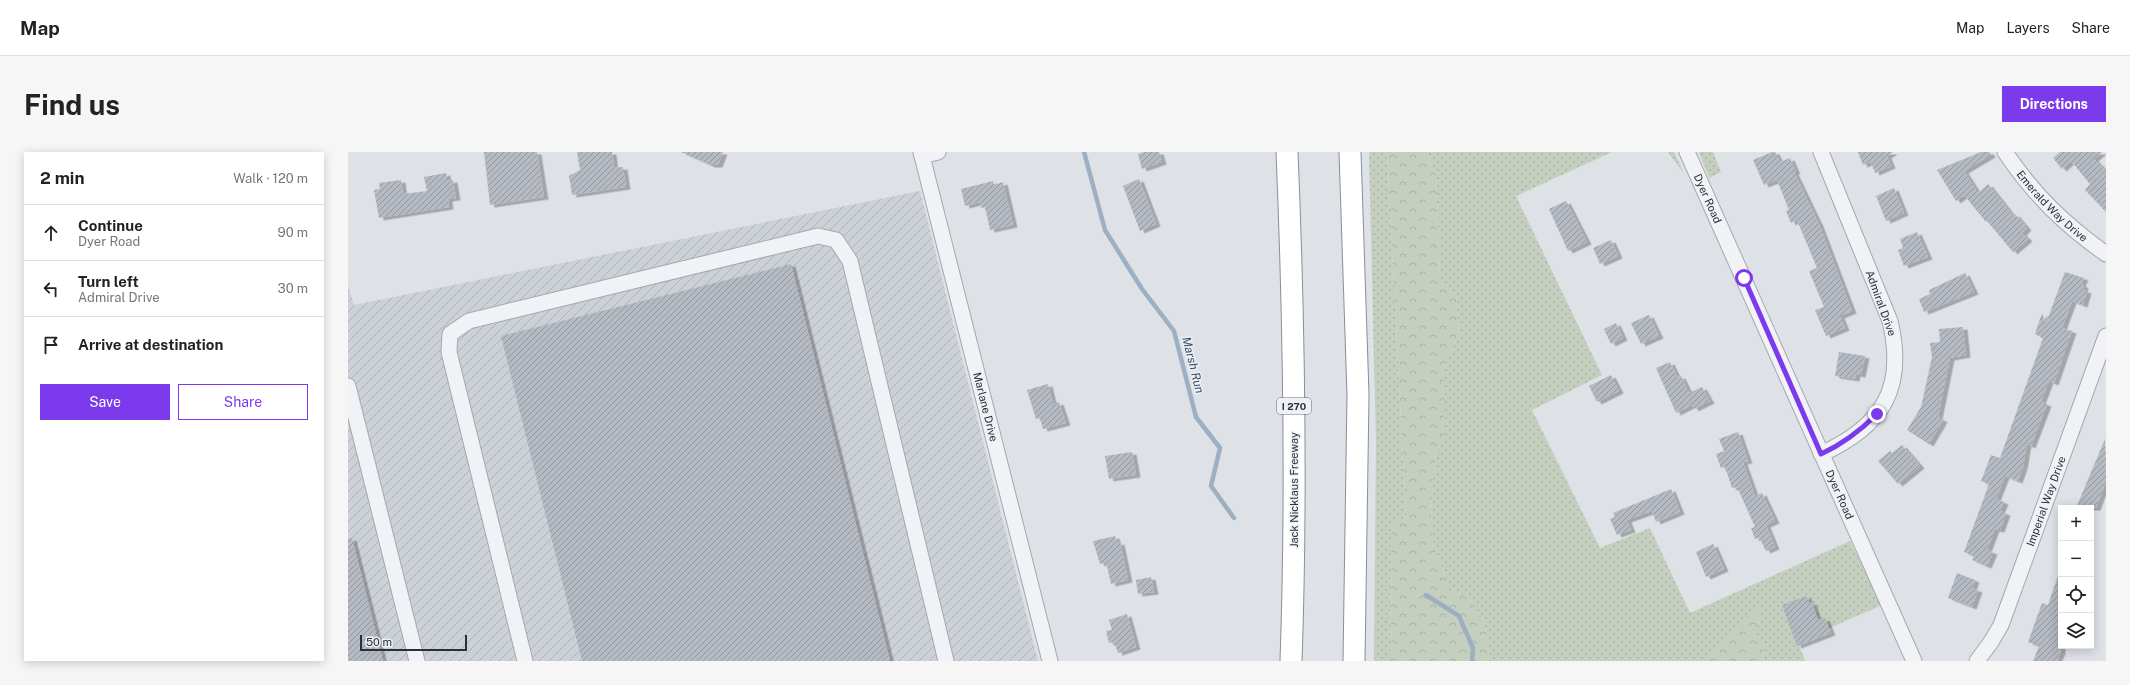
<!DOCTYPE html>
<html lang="en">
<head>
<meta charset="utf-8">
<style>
  body { margin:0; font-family:"Public Sans",sans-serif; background:#f6f6f6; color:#222 }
  .controls { position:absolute; right:12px; bottom:12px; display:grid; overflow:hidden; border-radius:0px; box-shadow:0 2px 10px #0003 }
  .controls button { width:36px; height:36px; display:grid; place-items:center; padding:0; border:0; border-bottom:1px solid #e0e0e0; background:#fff; color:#222; font:20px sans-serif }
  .scale { position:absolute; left:12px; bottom:10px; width:107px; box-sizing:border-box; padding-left:4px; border:2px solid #29303b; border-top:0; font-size:11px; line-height:14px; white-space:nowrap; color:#29303b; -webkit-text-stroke:3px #edf0f4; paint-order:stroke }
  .stop { position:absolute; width:12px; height:12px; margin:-9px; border:3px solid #7c3aed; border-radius:50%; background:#fff }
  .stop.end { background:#7c3aed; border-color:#fff; box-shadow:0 1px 4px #0008 }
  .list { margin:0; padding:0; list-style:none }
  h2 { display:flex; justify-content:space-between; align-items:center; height:52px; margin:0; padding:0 16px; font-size:17px }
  h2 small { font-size:13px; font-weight:400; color:#767676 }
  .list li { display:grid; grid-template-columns:26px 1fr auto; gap:12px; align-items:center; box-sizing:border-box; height:56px; padding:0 16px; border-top:1px solid #e0e0e0 }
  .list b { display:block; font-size:15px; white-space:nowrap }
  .list p { margin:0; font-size:13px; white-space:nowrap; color:#767676 }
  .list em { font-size:13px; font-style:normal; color:#767676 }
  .actions { display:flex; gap:8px; padding:12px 16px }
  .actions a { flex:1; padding:9px 0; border:1px solid #7c3aed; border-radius:0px; text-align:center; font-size:14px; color:#7c3aed }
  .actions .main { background:#7c3aed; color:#fff }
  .icon { flex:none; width:22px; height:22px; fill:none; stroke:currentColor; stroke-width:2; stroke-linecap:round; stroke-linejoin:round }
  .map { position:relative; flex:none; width:1758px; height:509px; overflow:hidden; border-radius:0px }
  header { display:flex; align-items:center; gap:24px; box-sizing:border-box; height:56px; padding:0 20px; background:#fff; border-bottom:1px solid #e0e0e0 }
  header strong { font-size:19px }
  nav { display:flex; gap:22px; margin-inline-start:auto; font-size:14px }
  .intro { display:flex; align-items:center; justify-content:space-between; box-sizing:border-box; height:96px; padding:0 24px }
  h1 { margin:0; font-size:28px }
  .button { padding:10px 18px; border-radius:0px; background:#7c3aed; color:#fff; font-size:14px; font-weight:700 }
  main { display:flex; gap:24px; padding:0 24px }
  aside { flex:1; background:#fff; border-radius:0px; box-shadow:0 2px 10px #0003 }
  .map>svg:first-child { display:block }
  .industrial { fill:url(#industrial-furrows) }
  .grass { fill:url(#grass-dots) }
  .forest { fill:url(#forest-crowns) }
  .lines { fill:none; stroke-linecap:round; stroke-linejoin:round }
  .stream { stroke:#9cafc3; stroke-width:4.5 }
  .building { fill:url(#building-hatch); filter:url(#shadow) }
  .minor-casing { stroke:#a4a8af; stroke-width:17 }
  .highway-casing { stroke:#878f9b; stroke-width:23 }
  .minor { stroke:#f0f2f5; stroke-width:15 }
  .highway { stroke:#fff; stroke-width:21 }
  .route { stroke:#7c3aed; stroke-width:5 }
  .labels { text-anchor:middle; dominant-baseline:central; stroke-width:3; stroke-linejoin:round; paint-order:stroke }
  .shield { fill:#edf0f4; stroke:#646a72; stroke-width:1 }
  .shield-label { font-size:10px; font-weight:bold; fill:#29303b }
  .street-label { font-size:11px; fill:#29303b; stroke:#edf0f4 }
  .water-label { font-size:12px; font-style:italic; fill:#374f6a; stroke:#edf0f4 }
</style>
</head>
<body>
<header>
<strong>Map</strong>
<nav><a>Map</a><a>Layers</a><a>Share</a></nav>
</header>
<div class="intro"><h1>Find us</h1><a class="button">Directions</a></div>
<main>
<aside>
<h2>2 min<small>Walk · 120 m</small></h2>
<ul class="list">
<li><svg class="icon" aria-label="ahead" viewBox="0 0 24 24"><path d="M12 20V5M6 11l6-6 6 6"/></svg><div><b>Continue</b><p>Dyer Road</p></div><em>90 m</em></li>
<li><svg class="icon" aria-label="left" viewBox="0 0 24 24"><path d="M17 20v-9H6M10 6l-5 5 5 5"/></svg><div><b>Turn left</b><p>Admiral Drive</p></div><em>30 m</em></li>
<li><svg class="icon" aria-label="arrive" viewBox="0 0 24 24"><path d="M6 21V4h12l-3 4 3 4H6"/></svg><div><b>Arrive at destination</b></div></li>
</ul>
<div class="actions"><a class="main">Save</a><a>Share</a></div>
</aside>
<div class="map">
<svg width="1758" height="509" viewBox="0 0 1758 509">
  <defs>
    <pattern id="industrial-furrows" width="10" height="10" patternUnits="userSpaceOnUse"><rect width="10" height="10" fill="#ccd0d7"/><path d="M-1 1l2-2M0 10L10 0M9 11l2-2" fill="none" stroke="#afb3b9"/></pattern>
    <pattern id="grass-dots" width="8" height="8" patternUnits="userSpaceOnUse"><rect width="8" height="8" fill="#c4cfc0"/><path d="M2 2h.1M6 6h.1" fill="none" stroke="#a8b2a6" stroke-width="1.8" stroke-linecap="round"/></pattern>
    <pattern id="forest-crowns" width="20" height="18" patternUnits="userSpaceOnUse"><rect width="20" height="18" fill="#c4cfc0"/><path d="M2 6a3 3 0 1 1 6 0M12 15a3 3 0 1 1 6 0" fill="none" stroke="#a8b2a6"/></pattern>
    <pattern id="building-hatch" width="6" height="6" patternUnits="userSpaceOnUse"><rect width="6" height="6" fill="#b5bac2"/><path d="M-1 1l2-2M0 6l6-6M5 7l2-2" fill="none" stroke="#93989f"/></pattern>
    <filter id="shadow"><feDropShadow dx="4.5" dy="2.5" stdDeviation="0" flood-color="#0004"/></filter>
  </defs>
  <rect width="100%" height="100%" fill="#dee1e6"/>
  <path class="industrial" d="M 572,39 L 690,509 L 0,509 L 0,133 L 6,153 Z"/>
  <g class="grass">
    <path d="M 1021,0 L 1039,0 L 1058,365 L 1043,374 L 1042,509 L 1026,509 L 1028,291 Z"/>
    <path d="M 1079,0 L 1264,0 L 1168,44 L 1254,223 L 1184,258 L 1252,396 L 1302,376 L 1342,461 L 1502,389 L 1534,453 L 1450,490 L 1457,509 L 1412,509 L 1415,507 L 1417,494 L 1406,479 L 1415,456 L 1406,455 L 1359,509 L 1143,509 L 1136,469 L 1122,447 L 1102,435 L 1086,397 L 1083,357 L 1088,301 L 1096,287 L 1096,215 L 1111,181 L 1108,143 L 1092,126 L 1088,24 Z"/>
    <path d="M 1320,0 L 1326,0 L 1336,22 Z"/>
    <path d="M 1351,0 L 1365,0 L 1373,20 L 1361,26 Z"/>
  </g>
  <g class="forest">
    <path d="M 1039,0 L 1079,0 L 1088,24 L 1092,126 L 1108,143 L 1111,181 L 1096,215 L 1096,287 L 1088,301 L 1083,357 L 1086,397 L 1102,435 L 1122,447 L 1136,469 L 1143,509 L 1042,509 L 1043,374 L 1058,365 Z"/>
    <path d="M 1406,455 L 1415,456 L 1406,479 L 1417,494 L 1415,507 L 1412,509 L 1359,509 Z"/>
  </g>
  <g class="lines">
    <g class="stream">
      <path d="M 736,0 L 757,78 L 794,137 L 826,179 L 848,265 L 872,296 L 863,334 L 886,366"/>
      <path d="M 1078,443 L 1111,464 L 1125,496 L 1124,509"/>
    </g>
  </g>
  <g class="building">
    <path d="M 136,0 L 189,0 L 196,45 L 142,53 Z"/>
    <path d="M 229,0 L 264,0 L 266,16 L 275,15 L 278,35 L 224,43 L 221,24 L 232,18 Z"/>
    <path d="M 333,0 L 375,0 L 370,13 L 363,13 Z"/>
    <path d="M 796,0 L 811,0 L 814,10 L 794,17 L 790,2 Z"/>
    <path d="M 1424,0 L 1427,0 L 1432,10 L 1442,6 L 1448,20 L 1446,20 L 1471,72 L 1504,159 L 1492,164 L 1497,176 L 1478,184 L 1467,158 L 1476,155 L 1461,119 L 1469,116 L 1449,68 L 1443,71 L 1438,59 L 1441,58 L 1429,28 L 1416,33 L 1405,8 Z"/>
    <path d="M 1510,0 L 1545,0 L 1539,4 L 1543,14 L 1527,21 L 1523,10 L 1515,13 Z"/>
    <path d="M 1633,0 L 1641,0 L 1643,3 L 1616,19 L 1630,41 L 1640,32 L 1665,64 L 1667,62 L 1679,76 L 1674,81 L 1680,87 L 1665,100 L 1639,69 L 1638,70 L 1616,43 L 1608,49 L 1589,18 Z"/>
    <path d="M 1712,0 L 1754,0 L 1746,7 L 1758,19 L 1758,60 L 1737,38 L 1742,32 L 1723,9 L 1714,17 L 1705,6 Z"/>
    <path d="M 98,21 L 99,29 L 105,28 L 108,46 L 100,47 L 101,55 L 31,66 L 26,38 L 32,37 L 31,31 L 53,28 L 55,42 L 79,39 L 76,25 Z"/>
    <path d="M 791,27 L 808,72 L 792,79 L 775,34 Z"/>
    <path d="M 645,29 L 646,33 L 655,30 L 665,73 L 642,78 L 637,55 L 633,56 L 632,50 L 617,54 L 613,37 Z"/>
    <path d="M 1546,36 L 1556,61 L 1538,69 L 1528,44 Z"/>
    <path d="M 1218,49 L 1239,90 L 1220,99 L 1201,57 Z"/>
    <path d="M 1569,80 L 1580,105 L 1556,114 L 1550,98 L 1555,96 L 1552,87 Z"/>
    <path d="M 1263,88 L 1270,104 L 1252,112 L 1245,96 Z"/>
    <path d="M 443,112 L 542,509 L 234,509 L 153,184 Z"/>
    <path d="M 1717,120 L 1736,126 L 1733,132 L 1736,134 L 1735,138 L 1739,139 L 1735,153 L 1724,149 L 1714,176 L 1724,179 L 1706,231 L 1701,229 L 1693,250 L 1699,252 L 1683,294 L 1679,292 L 1675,315 L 1670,329 L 1657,324 L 1648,347 L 1656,350 L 1652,359 L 1658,361 L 1652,378 L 1647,377 L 1639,398 L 1645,400 L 1639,414 L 1624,408 L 1626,404 L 1616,400 L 1641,332 L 1633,329 L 1643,303 L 1652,306 L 1695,186 L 1687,182 L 1694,161 L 1698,171 Z"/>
    <path d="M 1617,121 L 1626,140 L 1576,160 L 1571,147 L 1582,142 L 1581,138 Z"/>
    <path d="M 1301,163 L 1311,184 L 1293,192 L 1283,171 Z"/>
    <path d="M 1268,171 L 1275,186 L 1263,192 L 1256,177 Z"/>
    <path d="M 1615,175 L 1618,203 L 1602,206 L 1590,265 L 1595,268 L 1581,292 L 1559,278 L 1573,255 L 1584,205 L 1582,191 L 1592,190 L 1591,177 Z"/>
    <path d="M 1491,200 L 1517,204 L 1513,223 L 1508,222 L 1507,227 L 1487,224 Z"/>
    <path d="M 1322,210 L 1329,225 L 1333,224 L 1341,241 L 1354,235 L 1362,249 L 1346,257 L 1344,253 L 1328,261 L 1308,216 Z"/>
    <path d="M 1263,223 L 1271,239 L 1249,250 L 1241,234 Z"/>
    <path d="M 700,232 L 705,252 L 711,250 L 718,271 L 695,277 L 692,266 L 688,267 L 679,238 Z"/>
    <path d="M 1390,280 L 1400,309 L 1395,310 L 1407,344 L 1414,341 L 1427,369 L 1418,373 L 1427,395 L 1418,399 L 1411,385 L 1407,387 L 1403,376 L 1407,375 L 1389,335 L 1384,336 L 1377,315 L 1373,316 L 1368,302 L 1376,299 L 1371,287 Z"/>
    <path d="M 1757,287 L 1758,329 L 1748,356 L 1728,356 Z"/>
    <path d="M 1554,293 L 1572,314 L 1550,332 L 1530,309 L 1542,299 L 1544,301 Z"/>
    <path d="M 784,300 L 788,323 L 761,327 L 757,304 Z"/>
    <path d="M 1323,337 L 1332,360 L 1308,370 L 1304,359 L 1279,368 L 1283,378 L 1269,383 L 1262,367 L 1267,365 L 1265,361 Z"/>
    <path d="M 767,384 L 769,391 L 772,390 L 780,428 L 763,432 L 758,410 L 752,412 L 745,389 Z"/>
    <path d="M 4,386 L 35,509 L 0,509 L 0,387 Z"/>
    <path d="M 1365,392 L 1376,417 L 1358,425 L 1348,400 Z"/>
    <path d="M 1609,421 L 1627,428 L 1624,436 L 1630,438 L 1624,455 L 1600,446 Z"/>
    <path d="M 1711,421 L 1713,422 L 1713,471 L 1708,486 L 1713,488 L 1713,499 L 1709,509 L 1685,509 L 1691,494 L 1680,490 L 1694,451 L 1700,453 Z"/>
    <path d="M 803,425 L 806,440 L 790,442 L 788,428 Z"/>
    <path d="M 1459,444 L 1461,451 L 1464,450 L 1470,468 L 1477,466 L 1483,481 L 1449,494 L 1434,453 Z"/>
    <path d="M 779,462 L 788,495 L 770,501 L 766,490 L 761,491 L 758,479 L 764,478 L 761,468 Z"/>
  </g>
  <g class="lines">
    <g class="minor-casing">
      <g id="minor">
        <path id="s1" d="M 573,0 L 702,509"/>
        <path id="s2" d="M 1339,0 L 1566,509"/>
        <path id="s3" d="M 1657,0 C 1686,43 1716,72 1758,102"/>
        <path d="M 574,4 L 590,0"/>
        <path d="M 0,234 L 69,509"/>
        <path d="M 1473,302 C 1535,274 1558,236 1542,169 L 1473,0"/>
        <path d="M 177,509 L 101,200 L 102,182 L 121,169 L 470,84 L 488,88 L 502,109 L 598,509"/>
        <path id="s4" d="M 1629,509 L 1643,490 L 1653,473 L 1758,184"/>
      </g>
    </g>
    <g class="highway-casing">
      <g id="highway">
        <path d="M 939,0 C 946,169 949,339 943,509"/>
        <path d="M 1002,0 L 1010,243 L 1006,509"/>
      </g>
    </g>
    <use href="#minor" class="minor"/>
    <use href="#highway" class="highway"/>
  </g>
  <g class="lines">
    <path class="route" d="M 1396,126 L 1473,302 C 1495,292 1512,279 1529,262"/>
  </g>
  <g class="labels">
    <rect class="shield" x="929" y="246" width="34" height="16" rx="3"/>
    <g class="shield-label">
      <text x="946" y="254">I 270</text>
    </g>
    <g class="street-label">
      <text stroke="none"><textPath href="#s2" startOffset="51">Dyer Road</textPath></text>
      <text stroke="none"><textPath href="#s3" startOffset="72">Emerald Way Drive</textPath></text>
      <text transform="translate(1533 151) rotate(70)">Admiral Drive</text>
      <text stroke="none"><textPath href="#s1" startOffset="263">Marlane Drive</textPath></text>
      <text transform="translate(946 338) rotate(-90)">Jack Nicklaus Freeway</text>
      <text stroke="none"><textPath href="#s2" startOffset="375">Dyer Road</textPath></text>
      <text stroke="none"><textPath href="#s4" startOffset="175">Imperial Way Drive</textPath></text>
    </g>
    <g class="water-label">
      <text transform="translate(845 213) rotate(76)">Marsh Run</text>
    </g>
  </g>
</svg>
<div class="controls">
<button>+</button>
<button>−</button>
<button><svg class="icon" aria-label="locate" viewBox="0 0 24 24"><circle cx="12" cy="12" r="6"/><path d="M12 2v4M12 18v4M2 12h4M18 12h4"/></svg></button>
<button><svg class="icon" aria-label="layers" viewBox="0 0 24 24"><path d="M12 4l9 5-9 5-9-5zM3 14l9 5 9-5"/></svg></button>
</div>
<div class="scale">50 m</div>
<div class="stop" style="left:1396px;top:126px"></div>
<div class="stop end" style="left:1529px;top:262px"></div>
</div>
</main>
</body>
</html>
